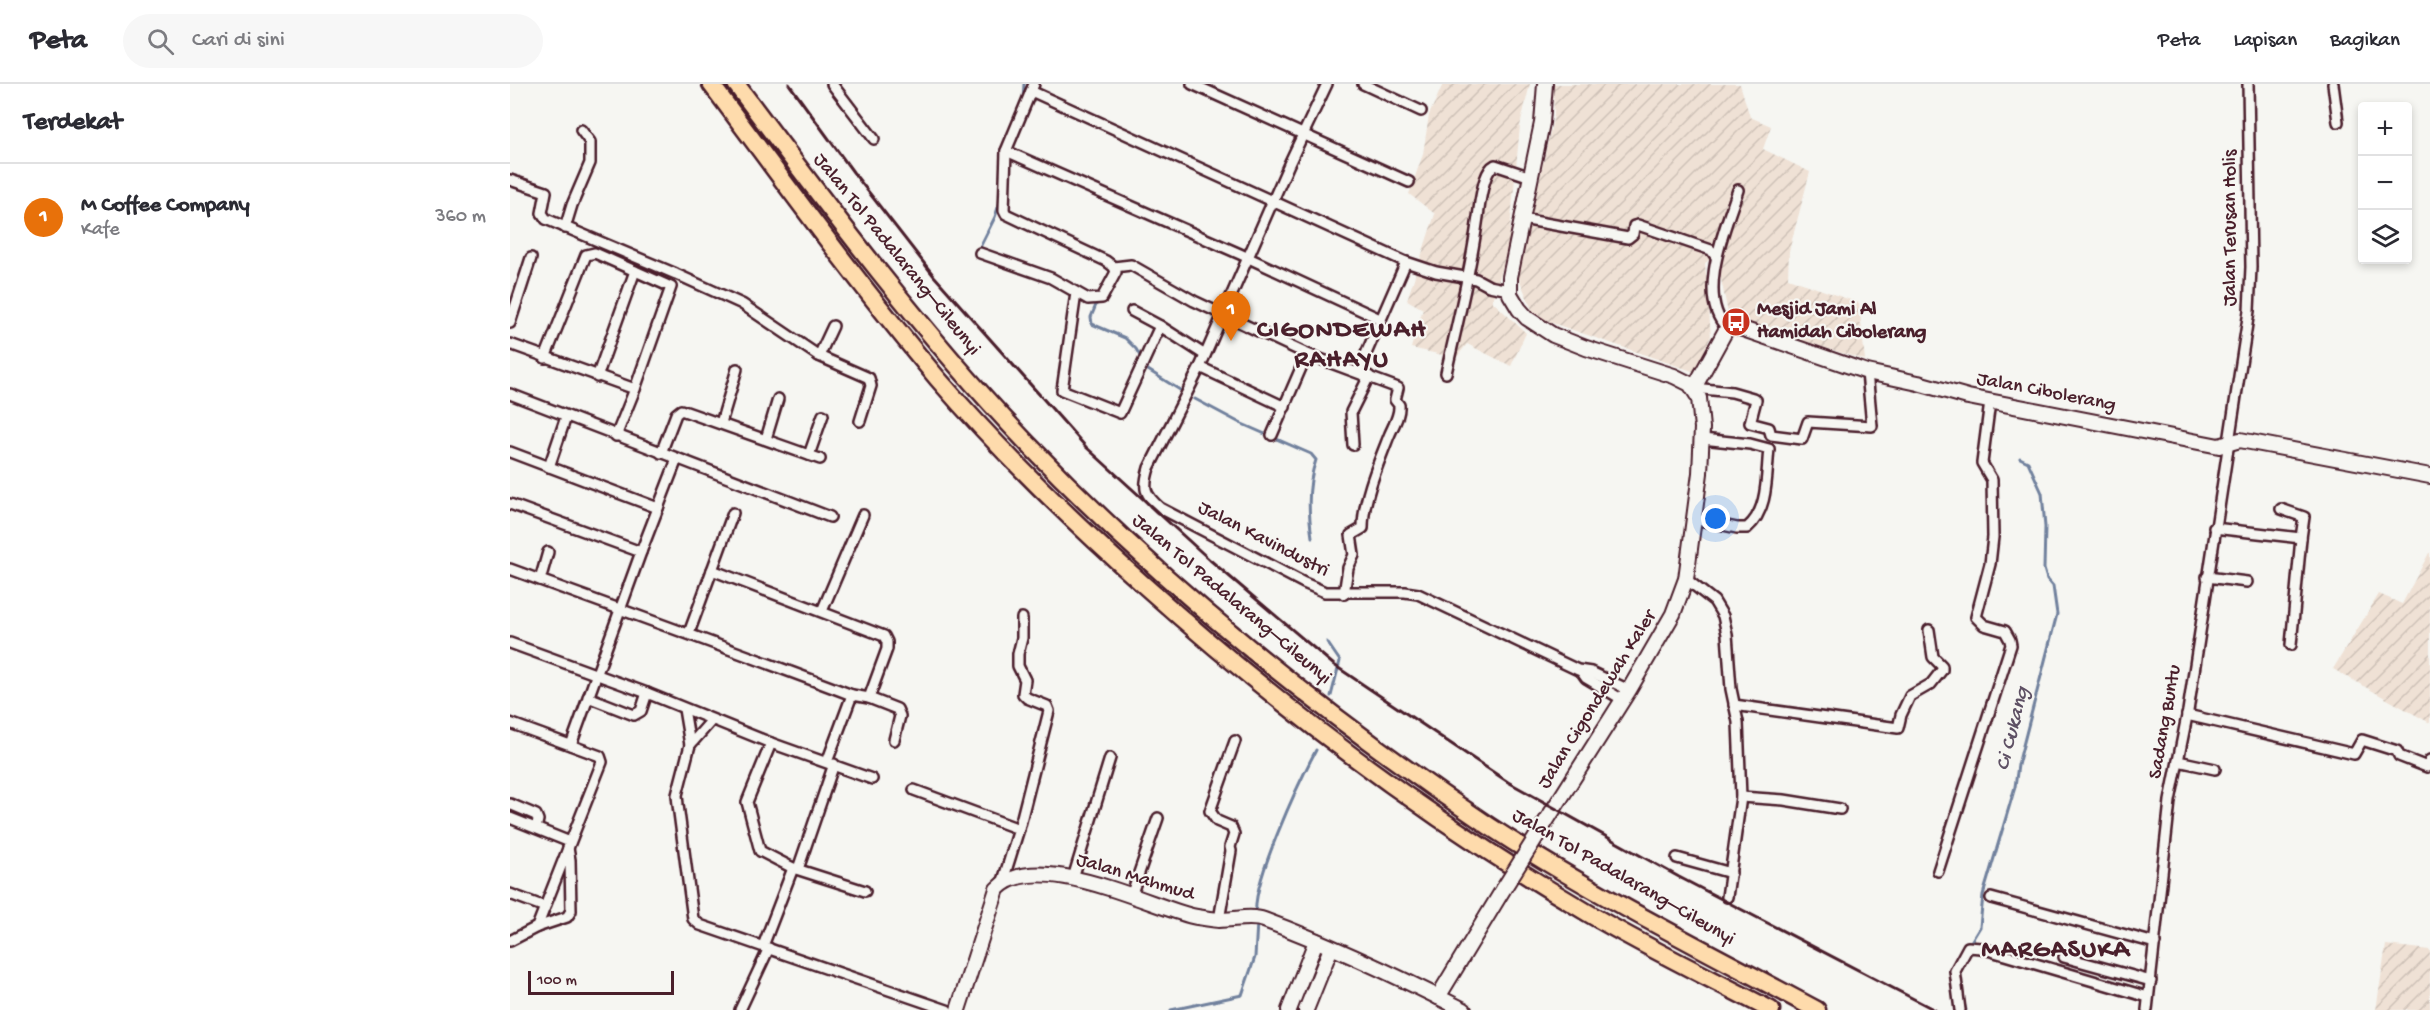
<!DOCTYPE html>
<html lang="id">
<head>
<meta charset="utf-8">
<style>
  body { margin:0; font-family:"Gochi Hand",sans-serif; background:#f7f7f7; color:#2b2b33 }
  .controls { position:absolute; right:18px; top:18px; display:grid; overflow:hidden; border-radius:6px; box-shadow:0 3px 9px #0003 }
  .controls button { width:54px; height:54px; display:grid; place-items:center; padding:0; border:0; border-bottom:2px solid #e1e1e2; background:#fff; color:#2b2b33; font:30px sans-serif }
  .scale { position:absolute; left:18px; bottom:15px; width:146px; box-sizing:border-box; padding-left:6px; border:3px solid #4a1f2b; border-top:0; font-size:16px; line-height:21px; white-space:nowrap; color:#4a1f2b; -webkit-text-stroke:4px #f6f6f2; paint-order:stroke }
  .you { position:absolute; left:1206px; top:435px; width:21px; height:21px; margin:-15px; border:4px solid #fff; border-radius:50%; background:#1a73e8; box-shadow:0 0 0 9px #1a73e833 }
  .badge { display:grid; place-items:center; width:39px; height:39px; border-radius:50%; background:#c8321e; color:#fff; font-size:20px; font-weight:700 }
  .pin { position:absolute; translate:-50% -50px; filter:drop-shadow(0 2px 3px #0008) }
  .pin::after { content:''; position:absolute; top:32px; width:21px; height:18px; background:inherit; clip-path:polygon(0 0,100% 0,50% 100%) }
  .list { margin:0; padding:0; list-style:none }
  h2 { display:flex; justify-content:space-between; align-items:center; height:78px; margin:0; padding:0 24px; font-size:26px }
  h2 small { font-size:20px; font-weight:400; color:#7c7c81 }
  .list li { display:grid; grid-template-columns:39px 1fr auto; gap:18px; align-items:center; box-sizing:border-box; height:108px; padding:0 24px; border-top:2px solid #e1e1e2 }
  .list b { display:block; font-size:22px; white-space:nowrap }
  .list p { margin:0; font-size:20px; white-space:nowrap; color:#7c7c81 }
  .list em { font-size:20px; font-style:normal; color:#7c7c81 }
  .icon { flex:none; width:33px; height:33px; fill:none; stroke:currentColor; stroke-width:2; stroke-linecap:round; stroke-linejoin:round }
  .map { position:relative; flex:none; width:1920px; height:926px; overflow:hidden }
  header { display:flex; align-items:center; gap:36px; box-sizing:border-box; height:84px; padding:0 30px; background:#fff; border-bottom:2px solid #e1e1e2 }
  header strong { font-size:28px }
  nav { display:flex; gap:33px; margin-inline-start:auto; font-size:21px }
  .search { width:420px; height:54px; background:#f7f7f7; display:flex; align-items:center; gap:15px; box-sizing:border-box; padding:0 21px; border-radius:33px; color:#7c7c81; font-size:22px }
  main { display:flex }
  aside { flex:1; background:#fff }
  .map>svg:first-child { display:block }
  .industrial { fill:url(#industrial-furrows) }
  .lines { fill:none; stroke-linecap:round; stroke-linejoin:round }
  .stream { stroke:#71819d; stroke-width:3 }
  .street-casing { stroke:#4a1f2b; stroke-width:14 }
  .secondary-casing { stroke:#4a1f2b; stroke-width:18 }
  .highway-casing { stroke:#4a1f2b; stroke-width:21 }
  .street { stroke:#f6f6f2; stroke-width:9 }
  .secondary { stroke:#f6f6f2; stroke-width:14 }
  .highway { stroke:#fedbac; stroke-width:16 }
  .rail { stroke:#4a1f2b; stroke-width:3 }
  .secondary-bridge-casing { stroke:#4a1f2b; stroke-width:18; stroke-linecap:butt }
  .secondary-bridge { stroke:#f6f6f2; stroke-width:14 }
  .labels { text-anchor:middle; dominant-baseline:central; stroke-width:4.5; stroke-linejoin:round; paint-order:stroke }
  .street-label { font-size:20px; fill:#4a1f2b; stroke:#f6f6f2 }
  .poi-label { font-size:20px; font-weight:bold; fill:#4a1f2b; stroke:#f6f6f2; text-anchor:start }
  .water-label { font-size:21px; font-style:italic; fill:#5e5064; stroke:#f6f6f2 }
  .district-label { font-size:26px; font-weight:bold; letter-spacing:1.5px; fill:#4a1f2b; stroke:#f6f6f2 }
</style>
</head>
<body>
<header>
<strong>Peta</strong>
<div class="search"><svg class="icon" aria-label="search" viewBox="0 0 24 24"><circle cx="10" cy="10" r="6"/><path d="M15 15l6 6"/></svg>Cari di sini</div>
<nav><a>Peta</a><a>Lapisan</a><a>Bagikan</a></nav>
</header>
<main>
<aside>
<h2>Terdekat<small></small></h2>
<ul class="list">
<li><span class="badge" style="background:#e8710a">1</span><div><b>M Coffee Company</b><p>Kafe</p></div><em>360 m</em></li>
</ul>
</aside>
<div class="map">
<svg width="1920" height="926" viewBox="0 0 1920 926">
  <defs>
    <pattern id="industrial-furrows" width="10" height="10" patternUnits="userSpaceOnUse" patternTransform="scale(1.5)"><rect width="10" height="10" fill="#efe1d5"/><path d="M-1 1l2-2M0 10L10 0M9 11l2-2" fill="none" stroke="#cec1b7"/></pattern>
  </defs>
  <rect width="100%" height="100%" fill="#f6f6f2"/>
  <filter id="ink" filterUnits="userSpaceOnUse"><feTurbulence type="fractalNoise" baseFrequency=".0167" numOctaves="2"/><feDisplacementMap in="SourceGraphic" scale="12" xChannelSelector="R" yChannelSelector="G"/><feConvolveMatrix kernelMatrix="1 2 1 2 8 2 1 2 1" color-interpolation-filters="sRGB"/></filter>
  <g filter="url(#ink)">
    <g class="industrial">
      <path d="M 933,0 L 1020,0 L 1010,42 L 998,166 L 982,217 L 1016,249 L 1001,282 L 957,260 L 946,274 L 901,264 L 913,225 L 897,216 L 925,130 L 899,110 L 913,70 L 919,31 Z"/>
      <path d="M 1043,0 L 1230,0 L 1240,33 L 1261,42 L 1253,65 L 1300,88 L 1279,167 L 1278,194 L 1349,219 L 1355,276 L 1219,234 L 1206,171 L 1195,179 L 1201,252 L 1185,288 L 1025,233 L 1008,192 L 1044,31 Z"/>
      <path d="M 1919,469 L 1920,469 L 1920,639 L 1823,585 L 1869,510 L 1892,520 Z"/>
      <path d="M 1876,861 L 1920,866 L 1920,926 L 1866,926 Z"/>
    </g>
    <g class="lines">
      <g class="stream">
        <path d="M 513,16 L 514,0"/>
        <path d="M 492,69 L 502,41"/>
        <path d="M 475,167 L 470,163 L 485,133 L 491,114"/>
        <path d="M 484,169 L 529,185"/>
        <path d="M 570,205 L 582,212"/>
        <path d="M 586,221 L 581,233 L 582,240 L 615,254 L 626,265 L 638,286 L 670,306"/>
        <path d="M 685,315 L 730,339 L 801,370 L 806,376 C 797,401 798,427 802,453"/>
        <path d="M 817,558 L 830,577 L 821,612"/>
        <path d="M 746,829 C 742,798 790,696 806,666"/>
        <path d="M 1459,861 L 1470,843 L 1473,811 L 1505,703 L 1508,681 L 1547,530 L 1543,502 L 1537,495 L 1534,485 L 1535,443 L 1532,409 L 1518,378 L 1510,374"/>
        <path d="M 1453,916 L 1456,926"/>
        <path d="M 661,926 L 732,911 L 745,873 L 747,838"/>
      </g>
      <g class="street-casing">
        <g id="street">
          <path d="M 322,0 L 364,55"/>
          <path d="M 524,0 L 496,67 L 494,126 L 496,130 L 596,177 L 604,183 L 621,181 L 684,217 L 797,270 L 888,304 L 885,316 L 889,321 C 890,332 883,342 879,352 C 868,380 853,415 853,444 L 841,451 L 844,471 L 838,484 L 834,510"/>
          <path d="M 682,0 L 899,98"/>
          <path d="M 817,0 L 779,80 L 690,283 L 639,384 C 633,404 634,410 650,424 L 794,499 L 815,508 L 895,508 L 908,510 L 1068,586 L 1081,588 L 1119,606"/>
          <path d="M 853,0 L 911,27"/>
          <path d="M 1823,0 L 1828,38"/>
          <path d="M 521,7 L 896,178 L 926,188 L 966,195 L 979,202 L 999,206"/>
          <path d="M 496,67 L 730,170 L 870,235"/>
          <path d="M 0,96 L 36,108 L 32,129 L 36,135 L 166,190 L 232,220 L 309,272 L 359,294 L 361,302 L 350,337"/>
          <path d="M 1012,135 L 1118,154 L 1123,150 L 1124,142 L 1128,141 L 1201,166 L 1206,173"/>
          <path d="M 55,144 L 62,121 L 80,79 L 80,58 L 71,46"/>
          <path d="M 470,169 L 541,194 L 578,215 L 592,214 L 606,188 L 604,183"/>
          <path d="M 566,209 L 552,306 L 610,329 L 650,242 L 695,271"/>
          <path d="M 622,227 L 650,242"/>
          <path d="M 0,239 L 21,174"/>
          <path d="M 1217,244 C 1185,213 1216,142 1228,106"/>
          <path d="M 0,260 L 125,305"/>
          <path d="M 309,272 L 323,242"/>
          <path d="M 35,274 L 76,171 L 85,169 L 161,203 L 125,305 L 106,352"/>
          <path d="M 690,283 L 775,323"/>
          <path d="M 848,288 L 896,178"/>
          <path d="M 936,289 C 949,232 963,176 970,118 C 972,107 975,86 985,81 L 1021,93"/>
          <path d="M 87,293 L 125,187"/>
          <path d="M 1184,304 L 1222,308 L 1243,314 L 1246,316 L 1240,339 L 1259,344 L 1261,351 L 1292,355 L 1298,338 L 1362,342 L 1357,288"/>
          <path d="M 0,310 L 320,433"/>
          <path d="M 211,339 L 227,285"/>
          <path d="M 762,351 L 797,270"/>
          <path d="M 256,355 L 268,315"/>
          <path d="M 843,361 L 841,328 L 859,292"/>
          <path d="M 0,368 L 148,424"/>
          <path d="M 151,369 L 166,330 L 171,326 L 310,375"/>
          <path d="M 299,371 L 313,331"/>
          <path d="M 39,383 L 56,333"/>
          <path d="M 0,420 L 131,468"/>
          <path d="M 1771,425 L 1794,433 L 1791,454"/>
          <path d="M 1184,435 L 1227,444 L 1237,444 C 1259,426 1256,390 1259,365 L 1240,360 L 1192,355"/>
          <path d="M 1704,444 L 1791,454 L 1781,561"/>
          <path d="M 0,485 C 114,527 229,568 342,611 L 359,614 L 387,625 L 390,632 L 384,656"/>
          <path d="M 202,486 L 374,552 L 377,558 L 377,565 L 359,614"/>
          <path d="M 1697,493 L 1737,498"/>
          <path d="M 1176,495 L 1204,517 L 1213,532 L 1217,550 L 1221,605 L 1228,638 L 1231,713 L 1217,813"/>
          <path d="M 30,496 L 38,468"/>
          <path d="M 312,527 L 353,431"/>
          <path d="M 179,549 L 223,429"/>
          <path d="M 0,559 L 137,609 L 261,659 L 362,695"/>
          <path d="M 1071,587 L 1076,594 L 1113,616"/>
          <path d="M 78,613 L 124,631 L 131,627 L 137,609"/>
          <path d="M 1224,621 L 1388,644 L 1391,631 L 1400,612 L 1421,600 L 1432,586 L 1432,582 L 1423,573 L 1419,546"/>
          <path d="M 174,625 L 180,661 L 167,711 L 168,721 L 183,835 L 190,841 L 437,926"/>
          <path d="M 1677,631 L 1844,670 L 1852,656 L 1887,667 L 1889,672 L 1917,683 L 1920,676"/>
          <path d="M 0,639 L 90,672 L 92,678 L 27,843 L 0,857"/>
          <path d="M 261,659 L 237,718 L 250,767 L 283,784 L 355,807"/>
          <path d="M 61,661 L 131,468 L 167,375"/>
          <path d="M 180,661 L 202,636"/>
          <path d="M 1668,677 L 1705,685"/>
          <path d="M 317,678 L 342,611"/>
          <path d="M 404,706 L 509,745"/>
          <path d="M 1231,713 L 1274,716 L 1330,725"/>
          <path d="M 0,720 L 26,731 L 28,736 L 26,744"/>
          <path d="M 0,734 L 60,758"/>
          <path d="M 1167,774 L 1221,789"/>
          <path d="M 288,785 L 324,680"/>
          <path d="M 1428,787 L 1501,561 L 1500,556 L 1495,547 L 1474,541 L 1466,533 L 1480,480 L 1483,453 L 1482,396 L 1472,379 L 1480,318"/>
          <path d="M 563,794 L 600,674"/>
          <path d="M 492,800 L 509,745 L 539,627 L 537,622 L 517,614 L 513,610 L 515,596 L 508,582 L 508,570 L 512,554 L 512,534"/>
          <path d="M 0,810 L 35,823"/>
          <path d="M 621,812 L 648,734"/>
          <path d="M 1481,814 L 1645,859"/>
          <path d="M 709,836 L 721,767 L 720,763 L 724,750 L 721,743 L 707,737 L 700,727 L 725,657"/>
          <path d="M 27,843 L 57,833 L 61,827 L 60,776 L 58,764"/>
          <path d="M 253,862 L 283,784"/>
          <path d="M 1554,873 L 1641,897"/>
          <path d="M 230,926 L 259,864"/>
          <path d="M 1450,926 L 1445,887 L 1458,863 L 1471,864 L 1638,913"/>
          <path d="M 1637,926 L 1660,717 L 1678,627 L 1739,227 L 1741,183 L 1738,0"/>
        </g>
      </g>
      <g class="secondary-casing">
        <g id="secondary">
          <path d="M 1184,304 L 1217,244 L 1224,242 L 1357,288 L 1408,299 L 1458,313 L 1709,362 L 1730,356 L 1920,392"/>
          <path d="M 1033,742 L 1119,606 L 1163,530 L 1176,495 L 1190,389 L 1192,344 L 1189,314 L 1180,300 L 1164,292 L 1076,264 L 1043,251 L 1017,234 L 1009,225 L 1000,210 L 1000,193 L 1032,39 L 1035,0"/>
          <path d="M 928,913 L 994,804"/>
          <path d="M 448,926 L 487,805 C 525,764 637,821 682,832 C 691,834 701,835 709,836 C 724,836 741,831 754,836 C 822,861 889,893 954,926"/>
          <path d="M 779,926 L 806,857"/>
          <path d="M 796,926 L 821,864"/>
        </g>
      </g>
      <g class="highway-casing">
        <g id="highway">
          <path d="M 201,0 C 275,99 348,200 428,295 C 492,369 563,438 635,502 C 772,625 920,736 1078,829 C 1137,864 1200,894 1261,926"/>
          <path d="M 226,0 C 318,123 411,248 517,359 C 653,501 816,633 979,742 C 1084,811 1197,867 1307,926"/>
        </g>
      </g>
      <use href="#street" class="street"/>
      <use href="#secondary" class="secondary"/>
      <use href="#highway" class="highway"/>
      <path class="rail" d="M 279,0 L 343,88 L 424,192 L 576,363 L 700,476 L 824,581 L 998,698 L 1169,793 L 1425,926"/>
      <g class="secondary-bridge-casing">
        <path id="secondary-bridge" d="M 994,804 L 1033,742"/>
      </g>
      <use href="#secondary-bridge" class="secondary-bridge"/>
    </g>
  </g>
  <defs>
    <g id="bus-disc" transform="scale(1.5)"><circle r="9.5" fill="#c8321e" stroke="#f6f6f2"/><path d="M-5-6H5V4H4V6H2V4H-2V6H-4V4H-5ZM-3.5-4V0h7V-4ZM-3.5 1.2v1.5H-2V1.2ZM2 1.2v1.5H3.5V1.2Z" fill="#fff"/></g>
  </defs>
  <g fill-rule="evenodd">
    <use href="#bus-disc" x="1226" y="238"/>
  </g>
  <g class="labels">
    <g class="street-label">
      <text transform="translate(1721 144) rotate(-90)">Jalan Terusan Holis</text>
      <text transform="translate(386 171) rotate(51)">Jalan Tol Padalarang–Cileunyi</text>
      <text transform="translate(1536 309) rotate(11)">Jalan Cibolerang</text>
      <text transform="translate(753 456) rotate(27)">Jalan Kavindustri</text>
      <text transform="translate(721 516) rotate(40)">Jalan Tol Padalarang–Cileunyi</text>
      <text transform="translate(1088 616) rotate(-58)">Jalan Cigondewah Kaler</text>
      <text transform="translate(1656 638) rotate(-80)">Sadang Buntu</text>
      <text transform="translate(625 794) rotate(17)">Jalan Mahmud</text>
      <text transform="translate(1113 794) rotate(30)">Jalan Tol Padalarang–Cileunyi</text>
    </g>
    <g class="poi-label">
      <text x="1247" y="226">Mesjid Jami Al<tspan x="1247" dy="23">Hamidah Cibolerang</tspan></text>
    </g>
    <g class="water-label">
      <text transform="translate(1504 645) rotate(-76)">Ci Cukang</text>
    </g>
    <g class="district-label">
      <text x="832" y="247">CIGONDEWAH<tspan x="832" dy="30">RAHAYU</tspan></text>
      <text x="1546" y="867">MARGASUKA</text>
    </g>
  </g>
</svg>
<div class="controls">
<button>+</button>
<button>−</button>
<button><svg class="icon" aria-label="layers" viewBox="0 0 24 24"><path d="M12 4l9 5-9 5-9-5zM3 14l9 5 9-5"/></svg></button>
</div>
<div class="scale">100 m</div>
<div class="you"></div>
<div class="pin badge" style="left:721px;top:257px;background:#e8710a">1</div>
</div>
</main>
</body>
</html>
